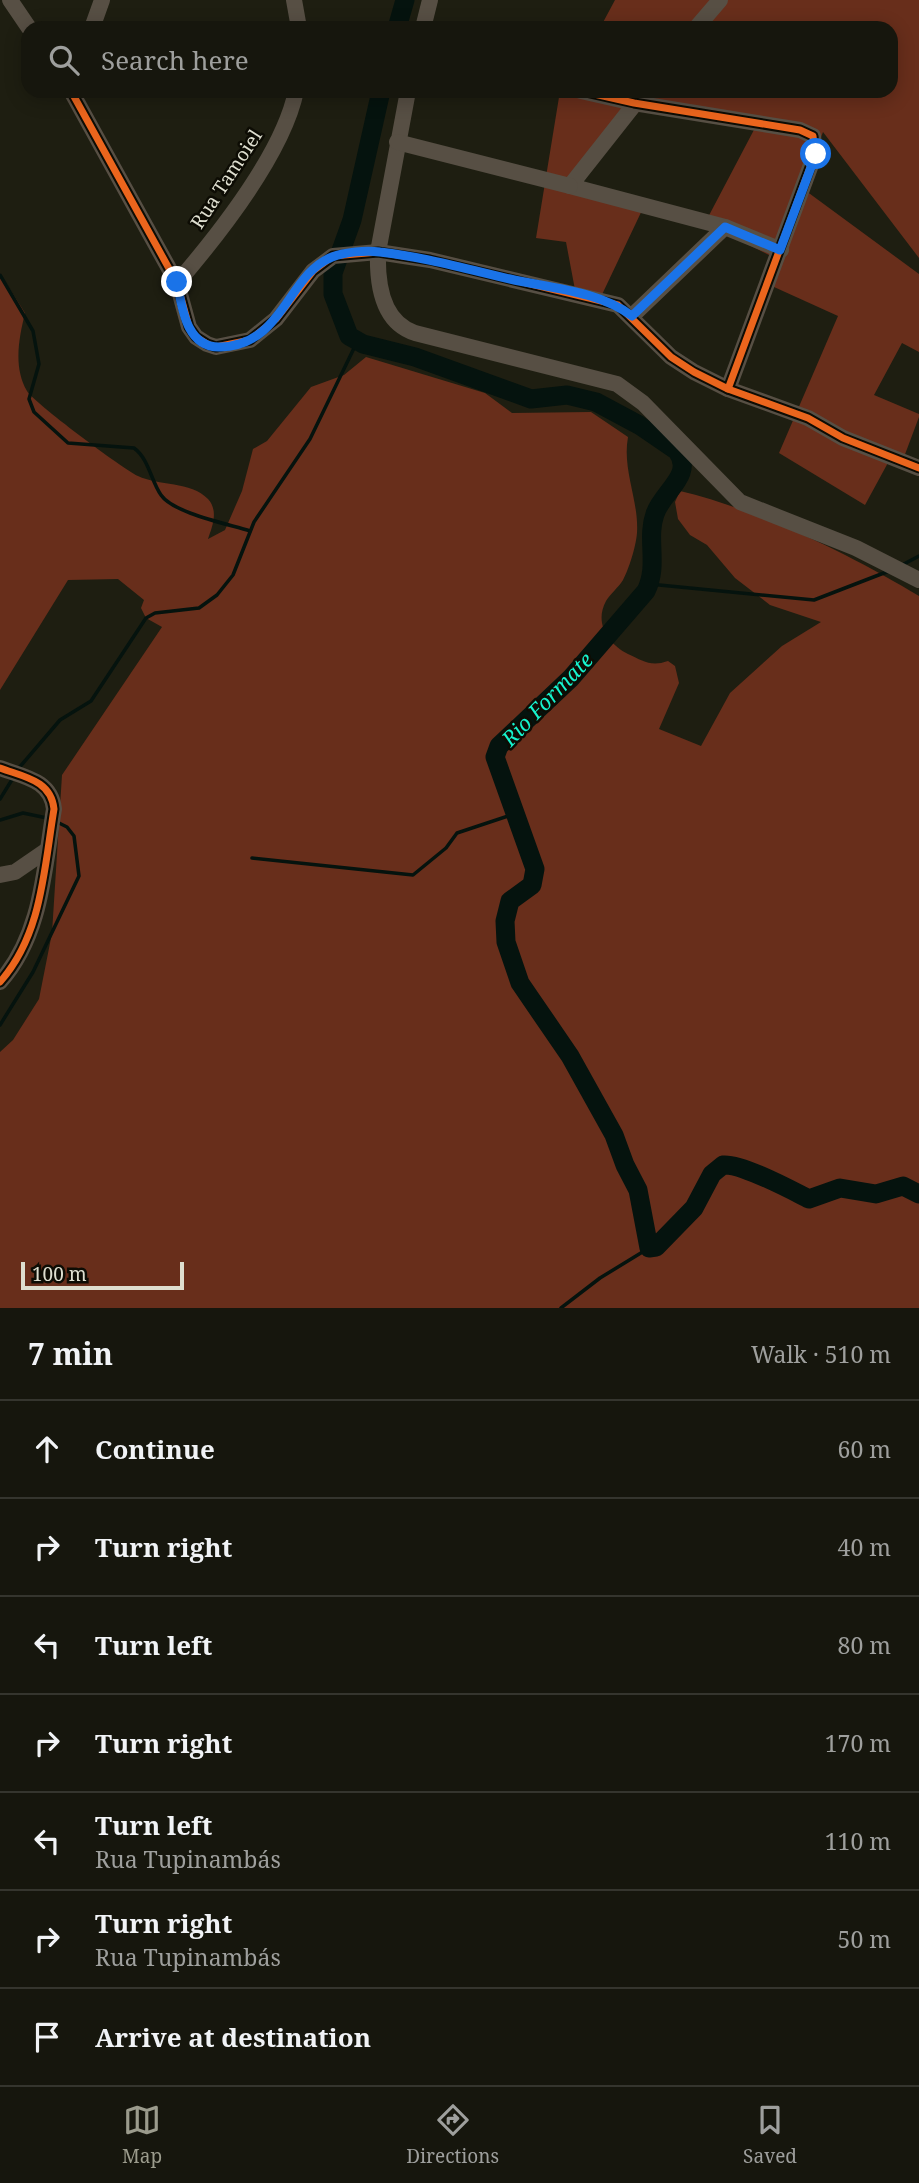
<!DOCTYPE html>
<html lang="en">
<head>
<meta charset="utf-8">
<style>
  body { margin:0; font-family:"Noto Serif",serif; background:#1f1f16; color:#f1f3f6 }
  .scale { position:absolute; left:21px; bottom:18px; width:163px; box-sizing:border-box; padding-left:7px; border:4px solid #dedecf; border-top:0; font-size:19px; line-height:24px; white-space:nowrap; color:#dedecf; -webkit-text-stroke:5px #0d0c04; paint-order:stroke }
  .stop { position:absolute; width:21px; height:21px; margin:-16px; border:5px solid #1a73e8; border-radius:50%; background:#fff }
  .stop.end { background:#1a73e8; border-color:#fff; box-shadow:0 2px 7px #0008 }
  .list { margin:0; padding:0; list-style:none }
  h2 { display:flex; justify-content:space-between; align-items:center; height:91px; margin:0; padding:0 28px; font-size:30px }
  h2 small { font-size:23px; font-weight:400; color:#9e9f9d }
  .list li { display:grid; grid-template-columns:46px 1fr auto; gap:21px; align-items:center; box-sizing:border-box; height:98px; padding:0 28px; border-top:2px solid #35352e }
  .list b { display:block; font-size:26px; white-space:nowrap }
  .list p { margin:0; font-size:23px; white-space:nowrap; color:#9e9f9d }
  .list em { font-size:23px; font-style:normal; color:#9e9f9d }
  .icon { flex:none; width:38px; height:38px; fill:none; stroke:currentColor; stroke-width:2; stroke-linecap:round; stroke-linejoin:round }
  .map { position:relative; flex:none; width:919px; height:1308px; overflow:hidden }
  .search { position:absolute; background:#16160d; box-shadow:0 4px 18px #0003; left:21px; right:21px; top:21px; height:77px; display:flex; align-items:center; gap:18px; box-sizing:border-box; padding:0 24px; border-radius:21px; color:#9e9f9d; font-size:26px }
  .sheet { height:777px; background:#16160d }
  nav { display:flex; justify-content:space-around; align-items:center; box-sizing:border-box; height:98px; border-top:2px solid #35352e; background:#16160d; font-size:19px; color:#9e9f9d }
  nav a { display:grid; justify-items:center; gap:4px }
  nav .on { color:#9b9b8c }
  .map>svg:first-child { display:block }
  .green { fill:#682e1b }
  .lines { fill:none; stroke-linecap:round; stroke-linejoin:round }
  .stream { stroke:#05130e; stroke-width:3.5 }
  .river { stroke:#05130e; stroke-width:19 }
  .minor { stroke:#574f44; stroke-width:16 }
  .cycleway-casing { stroke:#0d0c04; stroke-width:11 }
  .cycleway { stroke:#eb651d; stroke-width:7 }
  .route { stroke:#1a73e8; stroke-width:9 }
  .labels { text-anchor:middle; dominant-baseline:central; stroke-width:5; stroke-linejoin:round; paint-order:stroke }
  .street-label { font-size:19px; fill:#dedecf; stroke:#0d0c04 }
  .water-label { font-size:21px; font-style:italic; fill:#16f3ce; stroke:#0d0c04 }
</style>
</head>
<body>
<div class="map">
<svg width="919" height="1308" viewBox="0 0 919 1308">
  <rect width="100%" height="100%" fill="#1e1e11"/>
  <g class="green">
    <path d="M 615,0 L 919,0 L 919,258 L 823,132 L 802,188 L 919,274 L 919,352 L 902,343 L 874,395 L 919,414 L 919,417 L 901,465 L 890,459 L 865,505 L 779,453 L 838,316 L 763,282 L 773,257 L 705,223 L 756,126 L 647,103 L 570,184 L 645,204 L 598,303 L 576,295 L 566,242 L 536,238 L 560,91 L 891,91 L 891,28 L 600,28 Z"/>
    <path d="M 0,273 L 25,313 C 19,338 13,367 27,391 C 33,402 123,469 138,476 C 158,486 191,481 208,499 C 219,511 212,527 208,539 L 225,530 L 242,491 L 253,449 L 267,441 L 311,387 L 344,375 L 366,357 L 485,393 L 512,413 L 591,412 L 628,437 C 622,470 639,500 637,533 C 636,546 629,569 623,580 C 618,588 610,594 606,601 C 594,623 608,644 628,654 C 643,661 651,667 668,661 L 675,666 L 679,683 L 659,729 L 701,746 L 730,693 L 782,646 L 821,622 L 770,605 L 735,578 L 707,545 L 690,535 L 678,519 L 675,502 L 680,491 C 757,509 852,555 919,596 L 919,1308 L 0,1308 L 0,1052 L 13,1040 L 39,999 L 52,933 L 62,775 L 162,627 L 146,618 L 141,608 L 144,600 L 118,579 L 68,580 L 0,690 Z"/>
  </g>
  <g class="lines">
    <g class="stream">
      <path d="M 0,275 L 33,331 L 39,364 L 29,399 L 34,412 L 68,443 L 134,448 C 149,459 151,481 161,495 C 173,513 228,524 250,531"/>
      <path d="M 902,565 L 919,556"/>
      <path d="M 649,584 L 814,600 L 889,571"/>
      <path d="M 18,769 L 60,720 L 91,701 L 146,618 L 155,613 L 199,608 L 217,595 L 233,575 L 254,522 L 310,439 L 357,342"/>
      <path d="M 0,799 L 13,778"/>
      <path d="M 0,820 L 23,813 L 47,818"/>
      <path d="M 252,858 L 413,875 L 446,848 L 457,833 L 514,814"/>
      <path d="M 0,1025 L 33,972 L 79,876 L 74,836 L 67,827 L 57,822"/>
      <path d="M 561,1308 L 600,1278 L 649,1248"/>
    </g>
    <g class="river">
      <path d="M 397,28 L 405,0"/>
      <path d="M 381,91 L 352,220 L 333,273 L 333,294 L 349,336 L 363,344 L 415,357 L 531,399 L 567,395 L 596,402 L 639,425 L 677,451 C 695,475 662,492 655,514 C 646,539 659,565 646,591 L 571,678 L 499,746 L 495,757 L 535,869 L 532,885 L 510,901 L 505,921 L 506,942 L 520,983 L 570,1056 L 614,1135 L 625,1165 L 638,1190 L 649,1248 L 656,1247 L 694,1208 L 712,1174 L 723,1165 C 741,1163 791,1190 809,1199 L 840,1188 L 876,1194 L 903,1186 L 919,1194"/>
    </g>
    <g class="minor">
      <path d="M 10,0 L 29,28"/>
      <path d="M 294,0 L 299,28"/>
      <path d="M 92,28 L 102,0"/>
      <path d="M 423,28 L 430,0"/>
      <path d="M 696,28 L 720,0"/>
      <path d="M 71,91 L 177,283 L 189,327 L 196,337 L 207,344 L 216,347 L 250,340 L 276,319 L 313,271 L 333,256 L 378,252 L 430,260 L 618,305 L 671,357 L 694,372 L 728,389 L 808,418 L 843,438 L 919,468"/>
      <path d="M 408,91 L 378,252 C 377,282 381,322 415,333 L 617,384 L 643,403 L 740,502 L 856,548 L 919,580"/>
      <path d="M 581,91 L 634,103 L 800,130 L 813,136 L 815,154 L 728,389"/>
      <path d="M 645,91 L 570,186 L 725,227 L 781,250"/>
      <path d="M 397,142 L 570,186"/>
      <path d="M 177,283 C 219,234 283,154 296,91"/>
      <path d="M 632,316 L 725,227"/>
      <path d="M 0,768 C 24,777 51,780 54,809 C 44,869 42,935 0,982"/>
      <path d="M 0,875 L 15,872 L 47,850"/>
    </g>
    <g class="cycleway-casing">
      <g id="cycleway">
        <path d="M 71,91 L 177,283 L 189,327 L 196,337 L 207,344 L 216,347 L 250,340 L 276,319 L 313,271 L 333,256 L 378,252 L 430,260 L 618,305 L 671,357 L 694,372 L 728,389 L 808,418 L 843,438 L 919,468"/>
        <path d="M 581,91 L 634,103 L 800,130 L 813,136 L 815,154 L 728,389"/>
        <path d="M 0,768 C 24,777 51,780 54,809 C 44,869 42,935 0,982"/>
      </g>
    </g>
    <use href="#cycleway" class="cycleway"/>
  </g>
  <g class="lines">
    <path class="route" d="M 177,282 C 182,307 186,348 220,347 C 284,345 287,275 332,257 C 345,252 366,250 380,252 C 424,257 467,269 510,279 C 550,288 599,291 632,316 L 725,227 L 780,250 L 816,154"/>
  </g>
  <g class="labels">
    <g class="street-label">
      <text transform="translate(226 179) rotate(-57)">Rua Tamoiel</text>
    </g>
    <g class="water-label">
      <text transform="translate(547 699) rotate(-46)">Rio Formate</text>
    </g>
  </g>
</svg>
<div class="scale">100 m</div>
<div class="stop" style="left:816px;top:154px"></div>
<div class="stop end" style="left:177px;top:282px"></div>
<div class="search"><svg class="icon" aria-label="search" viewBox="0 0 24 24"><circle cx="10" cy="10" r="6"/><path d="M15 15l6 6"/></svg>Search here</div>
</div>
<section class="sheet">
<h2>7 min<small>Walk · 510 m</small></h2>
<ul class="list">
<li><svg class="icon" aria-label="ahead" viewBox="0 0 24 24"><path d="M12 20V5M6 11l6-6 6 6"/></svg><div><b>Continue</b></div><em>60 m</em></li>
<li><svg class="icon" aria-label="right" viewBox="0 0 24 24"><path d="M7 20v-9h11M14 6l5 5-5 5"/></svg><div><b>Turn right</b></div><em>40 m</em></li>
<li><svg class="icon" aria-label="left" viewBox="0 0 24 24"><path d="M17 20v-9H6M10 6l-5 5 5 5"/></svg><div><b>Turn left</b></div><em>80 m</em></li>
<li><svg class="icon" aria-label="right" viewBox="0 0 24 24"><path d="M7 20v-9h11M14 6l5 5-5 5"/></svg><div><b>Turn right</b></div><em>170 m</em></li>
<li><svg class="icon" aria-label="left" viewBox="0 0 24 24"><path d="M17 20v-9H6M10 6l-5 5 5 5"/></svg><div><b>Turn left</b><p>Rua Tupinambás</p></div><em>110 m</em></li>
<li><svg class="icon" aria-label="right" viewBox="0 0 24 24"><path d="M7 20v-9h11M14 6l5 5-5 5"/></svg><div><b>Turn right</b><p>Rua Tupinambás</p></div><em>50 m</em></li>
<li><svg class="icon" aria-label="arrive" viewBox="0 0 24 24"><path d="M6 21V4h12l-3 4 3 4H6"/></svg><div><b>Arrive at destination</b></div></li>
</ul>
</section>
<nav>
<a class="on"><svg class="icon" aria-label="map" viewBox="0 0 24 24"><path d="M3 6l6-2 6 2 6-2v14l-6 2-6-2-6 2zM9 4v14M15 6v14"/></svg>Map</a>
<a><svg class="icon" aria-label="directions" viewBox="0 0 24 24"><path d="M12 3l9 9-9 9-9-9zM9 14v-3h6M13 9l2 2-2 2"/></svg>Directions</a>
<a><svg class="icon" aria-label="saved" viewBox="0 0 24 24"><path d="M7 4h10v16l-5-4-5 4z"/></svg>Saved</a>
</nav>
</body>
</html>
